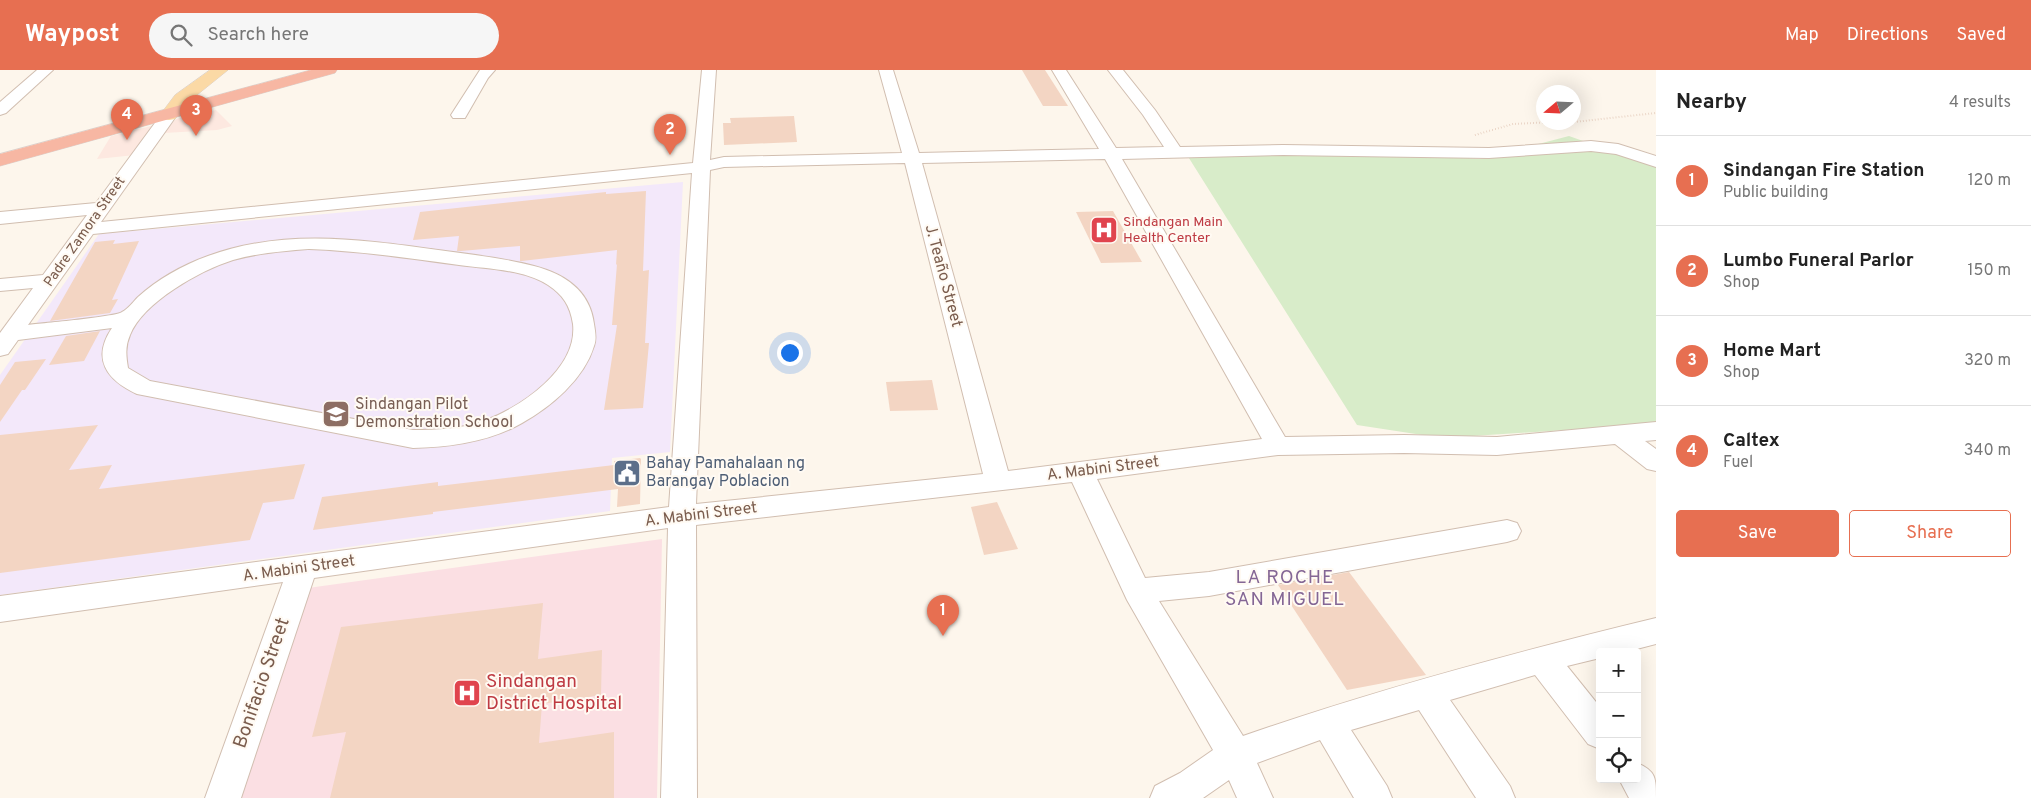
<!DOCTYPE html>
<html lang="en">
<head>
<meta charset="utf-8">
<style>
  body { margin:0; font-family:Overpass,sans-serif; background:#f6f6f6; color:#222 }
  .controls { position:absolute; right:15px; bottom:15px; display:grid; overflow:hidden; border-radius:5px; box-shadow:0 5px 20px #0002 }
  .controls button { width:45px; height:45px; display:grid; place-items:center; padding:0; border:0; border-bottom:1px solid #e0e0e0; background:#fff; color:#222; font:25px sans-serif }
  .compass { position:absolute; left:1536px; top:15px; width:45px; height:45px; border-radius:50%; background:#fff; box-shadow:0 5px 20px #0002; rotate:251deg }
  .you { position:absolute; left:789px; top:282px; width:18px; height:18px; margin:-12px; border:4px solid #fff; border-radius:50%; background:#1a73e8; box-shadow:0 0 0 8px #1a73e833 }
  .badge { display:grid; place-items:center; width:32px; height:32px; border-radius:50%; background:#e76f51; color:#fff; font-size:16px; font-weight:700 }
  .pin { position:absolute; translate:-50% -41px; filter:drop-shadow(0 1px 2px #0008) }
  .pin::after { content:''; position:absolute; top:26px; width:18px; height:15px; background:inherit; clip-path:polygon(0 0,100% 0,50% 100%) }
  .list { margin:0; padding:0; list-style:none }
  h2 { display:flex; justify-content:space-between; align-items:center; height:65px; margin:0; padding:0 20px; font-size:21px }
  h2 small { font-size:16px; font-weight:400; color:#767676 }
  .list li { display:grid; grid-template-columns:32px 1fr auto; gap:15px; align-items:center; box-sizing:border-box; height:90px; padding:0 20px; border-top:1px solid #e0e0e0 }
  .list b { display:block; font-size:19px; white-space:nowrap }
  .list p { margin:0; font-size:16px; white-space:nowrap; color:#767676 }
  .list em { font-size:16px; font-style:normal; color:#767676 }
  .actions { display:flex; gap:10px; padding:15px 20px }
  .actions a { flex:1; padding:11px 0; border:1px solid #e76f51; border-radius:5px; text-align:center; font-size:18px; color:#e76f51 }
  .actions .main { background:#e76f51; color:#fff }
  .icon { flex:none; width:28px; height:28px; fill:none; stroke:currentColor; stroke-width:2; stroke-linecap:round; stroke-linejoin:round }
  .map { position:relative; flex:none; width:1656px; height:728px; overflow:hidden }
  header { display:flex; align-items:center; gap:30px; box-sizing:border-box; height:70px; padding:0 25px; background:#e76f51; color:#fff }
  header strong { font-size:24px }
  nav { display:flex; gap:28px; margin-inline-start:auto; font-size:18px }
  .search { width:350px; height:45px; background:#f6f6f6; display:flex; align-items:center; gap:12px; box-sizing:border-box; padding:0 18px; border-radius:28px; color:#767676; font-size:19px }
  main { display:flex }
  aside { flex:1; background:#fff }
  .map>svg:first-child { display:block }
  .commercial { fill:#fde8e0 }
  .education { fill:#f3e8fa }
  .medical { fill:#fbdfe3 }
  .green { fill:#d8ecc9 }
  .building { fill:#f3d5c3 }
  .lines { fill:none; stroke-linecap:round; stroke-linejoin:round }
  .minor-casing { stroke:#d1beb0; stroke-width:2 }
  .major-casing { stroke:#dad1cd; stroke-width:1 }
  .highway-casing { stroke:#dad1cd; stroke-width:1 }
  .path { stroke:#d9b8a5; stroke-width:2; stroke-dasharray:0.5 2.5; stroke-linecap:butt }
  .minor { fill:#fff; fill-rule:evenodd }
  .major { fill:#fbd9a5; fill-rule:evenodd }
  .highway { fill:#f7b7a3; fill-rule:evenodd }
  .labels { text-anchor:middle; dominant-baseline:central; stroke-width:4; stroke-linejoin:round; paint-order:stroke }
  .far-health-label { font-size:14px; fill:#be3a42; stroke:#fffaf3; text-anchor:start }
  .far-street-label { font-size:14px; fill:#7a5c4d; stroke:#fffaf3 }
  .street-label { font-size:16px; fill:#7a5c4d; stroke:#fffaf3 }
  .education-label { font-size:16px; fill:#785e54; stroke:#fffaf3; text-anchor:start }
  .service-label { font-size:16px; fill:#4e5e75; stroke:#fffaf3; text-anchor:start }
  .quarter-label { font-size:19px; letter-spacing:1px; fill:#846695; stroke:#fffaf3 }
  .near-health-label { font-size:19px; fill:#be3a42; stroke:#fffaf3; text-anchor:start }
  .near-street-label { font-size:19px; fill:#7a5c4d; stroke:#fffaf3 }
</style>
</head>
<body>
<header>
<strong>Waypost</strong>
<div class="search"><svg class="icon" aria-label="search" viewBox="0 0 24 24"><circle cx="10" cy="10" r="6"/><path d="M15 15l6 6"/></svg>Search here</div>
<nav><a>Map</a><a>Directions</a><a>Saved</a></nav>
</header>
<main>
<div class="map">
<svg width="1656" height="728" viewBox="0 0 1656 728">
  <rect width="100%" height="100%" fill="#fdf6ec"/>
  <g class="commercial">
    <path d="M 216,40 L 232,56 L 217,60 L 164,63 L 176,49 Z"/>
    <path d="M 159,54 L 135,85 L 97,89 L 111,66 Z"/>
  </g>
  <path class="education" d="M 683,112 L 670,382 L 612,388 L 610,441 L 0,525 L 0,305 L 99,164 Z"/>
  <path class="medical" d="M 662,469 L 657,728 L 241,728 L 308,518 Z"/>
  <path class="green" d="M 1569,66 L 1656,97 L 1656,354 L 1442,368 L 1357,355 L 1187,85 L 1410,83 L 1480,89 Z"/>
  <g class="building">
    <path d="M 1022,0 L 1045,0 L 1068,36 L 1043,36 Z"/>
    <path d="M 794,46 L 797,72 L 724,75 L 723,53 L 731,53 L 730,48 Z"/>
    <path d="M 646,121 L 643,201 L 649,200 L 645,273 L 649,273 L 643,338 L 604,340 L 617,255 L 612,255 L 617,194 L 616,195 L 617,180 L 522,191 L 520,191 L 520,176 L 461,181 L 457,181 L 459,166 L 413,170 L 420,142 L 606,122 L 606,124 Z"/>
    <path d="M 1113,141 L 1142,192 L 1101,193 L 1076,142 Z"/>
    <path d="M 115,170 L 113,174 L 139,171 L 112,230 L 118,229 L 110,243 L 50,251 L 95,172 Z"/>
    <path d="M 100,261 L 84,291 L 49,295 L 66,266 Z"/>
    <path d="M 46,289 L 25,320 L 22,320 L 0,352 L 0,315 L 15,292 Z"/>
    <path d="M 932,310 L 938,340 L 890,341 L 886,312 Z"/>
    <path d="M 98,355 L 69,400 L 112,395 L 99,419 L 305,394 L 294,429 L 263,433 L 250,470 L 0,503 L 0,365 Z"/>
    <path d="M 640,388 L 641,389 L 640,434 L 617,437 L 618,419 L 433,442 L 433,444 L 313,460 L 322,427 L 438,412 L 438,416 L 614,395 L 614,391 Z"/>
    <path d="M 997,432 L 1018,479 L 984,485 L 971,437 Z"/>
    <path d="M 1349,502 L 1426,605 L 1347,620 L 1278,515 Z"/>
    <path d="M 543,533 L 538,589 L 602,580 L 601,625 L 542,634 L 539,673 L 614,662 L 614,728 L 330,728 L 346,662 L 312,667 L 341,557 Z"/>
  </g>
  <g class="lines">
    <g class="minor-casing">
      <g id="minor">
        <path d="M 37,0 L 53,0 L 6,43 L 0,45 L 0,32 Z"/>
        <path d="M 480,0 L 495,0 L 488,8 L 465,48 L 453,48 L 451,45 Z"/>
        <path d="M 702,0 L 716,0 L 710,90 L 724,87 L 902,83 L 879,0 L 893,0 L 919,83 L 1099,79 L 1052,0 L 1066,0 L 1116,78 L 1164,77 L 1143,45 L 1108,0 L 1123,0 L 1155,40 L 1180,77 L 1283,75 L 1489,78 L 1591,71 L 1618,74 L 1656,86 L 1656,97 L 1616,84 L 1591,81 L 1489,88 L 1283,85 L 1122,89 L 1285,367 L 1404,365 L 1497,367 L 1656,352 L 1656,370 L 1645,371 L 1656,379 L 1656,401 L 1647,399 L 1615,374 L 1497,385 L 1404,383 L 1278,385 L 1097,409 L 1145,508 L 1209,502 L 1507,450 L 1517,453 L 1521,461 L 1517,469 L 1507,472 L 1209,526 L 1159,531 L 1243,666 C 1378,619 1516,582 1656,548 L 1656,574 L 1625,582 L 1600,582 L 1600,588 L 1567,596 L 1600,637 L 1600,679 L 1588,674 L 1535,605 L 1450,630 L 1510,716 L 1515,728 L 1476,728 L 1419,640 L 1351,660 L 1387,716 L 1392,728 L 1354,728 L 1320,670 L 1257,693 L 1273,728 L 1237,728 L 1229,710 L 1203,728 L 1150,728 L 1155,716 L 1180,703 L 1213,680 L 1127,530 L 1072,412 L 696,455 L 697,728 L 661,728 L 668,458 L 314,508 L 241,728 L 205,728 L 283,512 L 0,552 L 0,526 L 669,437 L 692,103 L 93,164 L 28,255 C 43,253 115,247 122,242 C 128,239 133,232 138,227 C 158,209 183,195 208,186 C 282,159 356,169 431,179 C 465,184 500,187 534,196 C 565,204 590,221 594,254 C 595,261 597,269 594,276 C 584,309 551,337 522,353 C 489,372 450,377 413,378 L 137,324 C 107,310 91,289 112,258 L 18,270 L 8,284 L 0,286 L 0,263 L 33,218 L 0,221 L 0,209 L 43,205 L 87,145 L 0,154 L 0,142 L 96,133 L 163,42 L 175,42 L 177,45 L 101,152 L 693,93 ZM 1105,89 L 1262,369 L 1008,401 L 922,93 ZM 905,93 L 983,404 L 696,434 L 710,100 L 724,97 ZM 309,179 C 360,181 409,188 459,195 C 487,199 523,199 548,215 C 563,225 570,235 573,254 C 578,299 521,337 484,351 C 462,359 437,360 413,360 L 150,311 L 128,298 C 126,286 125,276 130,265 C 143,232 201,200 233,190 C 258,183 284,181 309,179 Z"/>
        <path d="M 1637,693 C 1656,701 1656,708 1656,728 L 1629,728 L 1619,709 L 1637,709 Z"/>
      </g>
    </g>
    <g class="major-casing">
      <path id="major" d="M 210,0 L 228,0 L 187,33 L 175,49 L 169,50 L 163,49 L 160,45 L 175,25 Z"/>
    </g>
    <g class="highway-casing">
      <path id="highway" d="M 311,0 L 337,0 L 335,3 L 0,96 L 0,84 Z"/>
    </g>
    <g class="path">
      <path d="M 1574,52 L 1656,43"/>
      <path d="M 1475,65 L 1513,54 L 1554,52"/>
    </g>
    <use href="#minor" class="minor"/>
    <use href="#major" class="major"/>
    <use href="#highway" class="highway"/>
  </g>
  <defs>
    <g id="hospital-square" transform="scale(1.4375)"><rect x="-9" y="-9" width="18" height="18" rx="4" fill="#e0444e" stroke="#fffaf3"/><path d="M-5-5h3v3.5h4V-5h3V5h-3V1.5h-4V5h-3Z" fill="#fff"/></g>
    <g id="school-square" transform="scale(1.4375)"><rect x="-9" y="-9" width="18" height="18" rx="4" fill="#8d6e63" stroke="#fffaf3"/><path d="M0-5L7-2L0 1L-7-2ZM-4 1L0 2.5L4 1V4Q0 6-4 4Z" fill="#fff"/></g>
    <g id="civic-square" transform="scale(1.4375)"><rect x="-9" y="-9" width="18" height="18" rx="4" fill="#5c6f8a" stroke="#fffaf3"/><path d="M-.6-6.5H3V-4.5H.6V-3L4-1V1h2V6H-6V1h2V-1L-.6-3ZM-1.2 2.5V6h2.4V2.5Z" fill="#fff"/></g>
  </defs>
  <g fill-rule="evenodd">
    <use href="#hospital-square" x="1104" y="160"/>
    <use href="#school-square" x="336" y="344"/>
    <use href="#civic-square" x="627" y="403"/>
    <use href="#hospital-square" x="467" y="623"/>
  </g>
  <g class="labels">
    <g class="far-health-label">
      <text x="1123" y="152">Sindangan Main<tspan x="1123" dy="16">Health Center</tspan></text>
    </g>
    <g class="far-street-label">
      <text transform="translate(85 162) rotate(-55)">Padre Zamora Street</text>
    </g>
    <g class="street-label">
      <text transform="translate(943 206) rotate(75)">J. Teaño Street</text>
      <text transform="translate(1103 399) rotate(-7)">A. Mabini Street</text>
      <text transform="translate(701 445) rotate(-7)">A. Mabini Street</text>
      <text transform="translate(299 499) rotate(-8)">A. Mabini Street</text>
    </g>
    <g class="education-label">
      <text x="355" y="335">Sindangan Pilot<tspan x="355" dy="18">Demonstration School</tspan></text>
    </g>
    <g class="service-label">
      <text x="646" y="394">Bahay Pamahalaan ng<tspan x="646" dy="18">Barangay Poblacion</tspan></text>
    </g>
    <g class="quarter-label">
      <text x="1285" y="508">LA ROCHE<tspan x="1285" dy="22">SAN MIGUEL</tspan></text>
    </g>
    <g class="near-health-label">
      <text x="486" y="612">Sindangan<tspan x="486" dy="22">District Hospital</tspan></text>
    </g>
    <g class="near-street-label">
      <text transform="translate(262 613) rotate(-71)">Bonifacio Street</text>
    </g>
  </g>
</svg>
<div class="controls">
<button>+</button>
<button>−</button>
<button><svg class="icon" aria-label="locate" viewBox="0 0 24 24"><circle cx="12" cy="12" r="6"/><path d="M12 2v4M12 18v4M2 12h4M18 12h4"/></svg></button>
</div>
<svg class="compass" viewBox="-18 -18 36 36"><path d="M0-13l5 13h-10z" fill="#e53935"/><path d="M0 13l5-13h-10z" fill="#767676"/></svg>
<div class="you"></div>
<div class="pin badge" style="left:943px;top:566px">1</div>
<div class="pin badge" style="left:670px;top:85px">2</div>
<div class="pin badge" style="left:196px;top:66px">3</div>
<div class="pin badge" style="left:127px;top:70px">4</div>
</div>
<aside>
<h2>Nearby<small>4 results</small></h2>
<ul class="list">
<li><span class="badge">1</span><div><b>Sindangan Fire Station</b><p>Public building</p></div><em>120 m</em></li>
<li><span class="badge">2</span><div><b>Lumbo Funeral Parlor</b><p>Shop</p></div><em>150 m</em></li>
<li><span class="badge">3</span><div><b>Home Mart</b><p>Shop</p></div><em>320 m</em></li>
<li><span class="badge">4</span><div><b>Caltex</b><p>Fuel</p></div><em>340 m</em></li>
</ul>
<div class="actions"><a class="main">Save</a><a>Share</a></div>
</aside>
</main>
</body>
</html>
